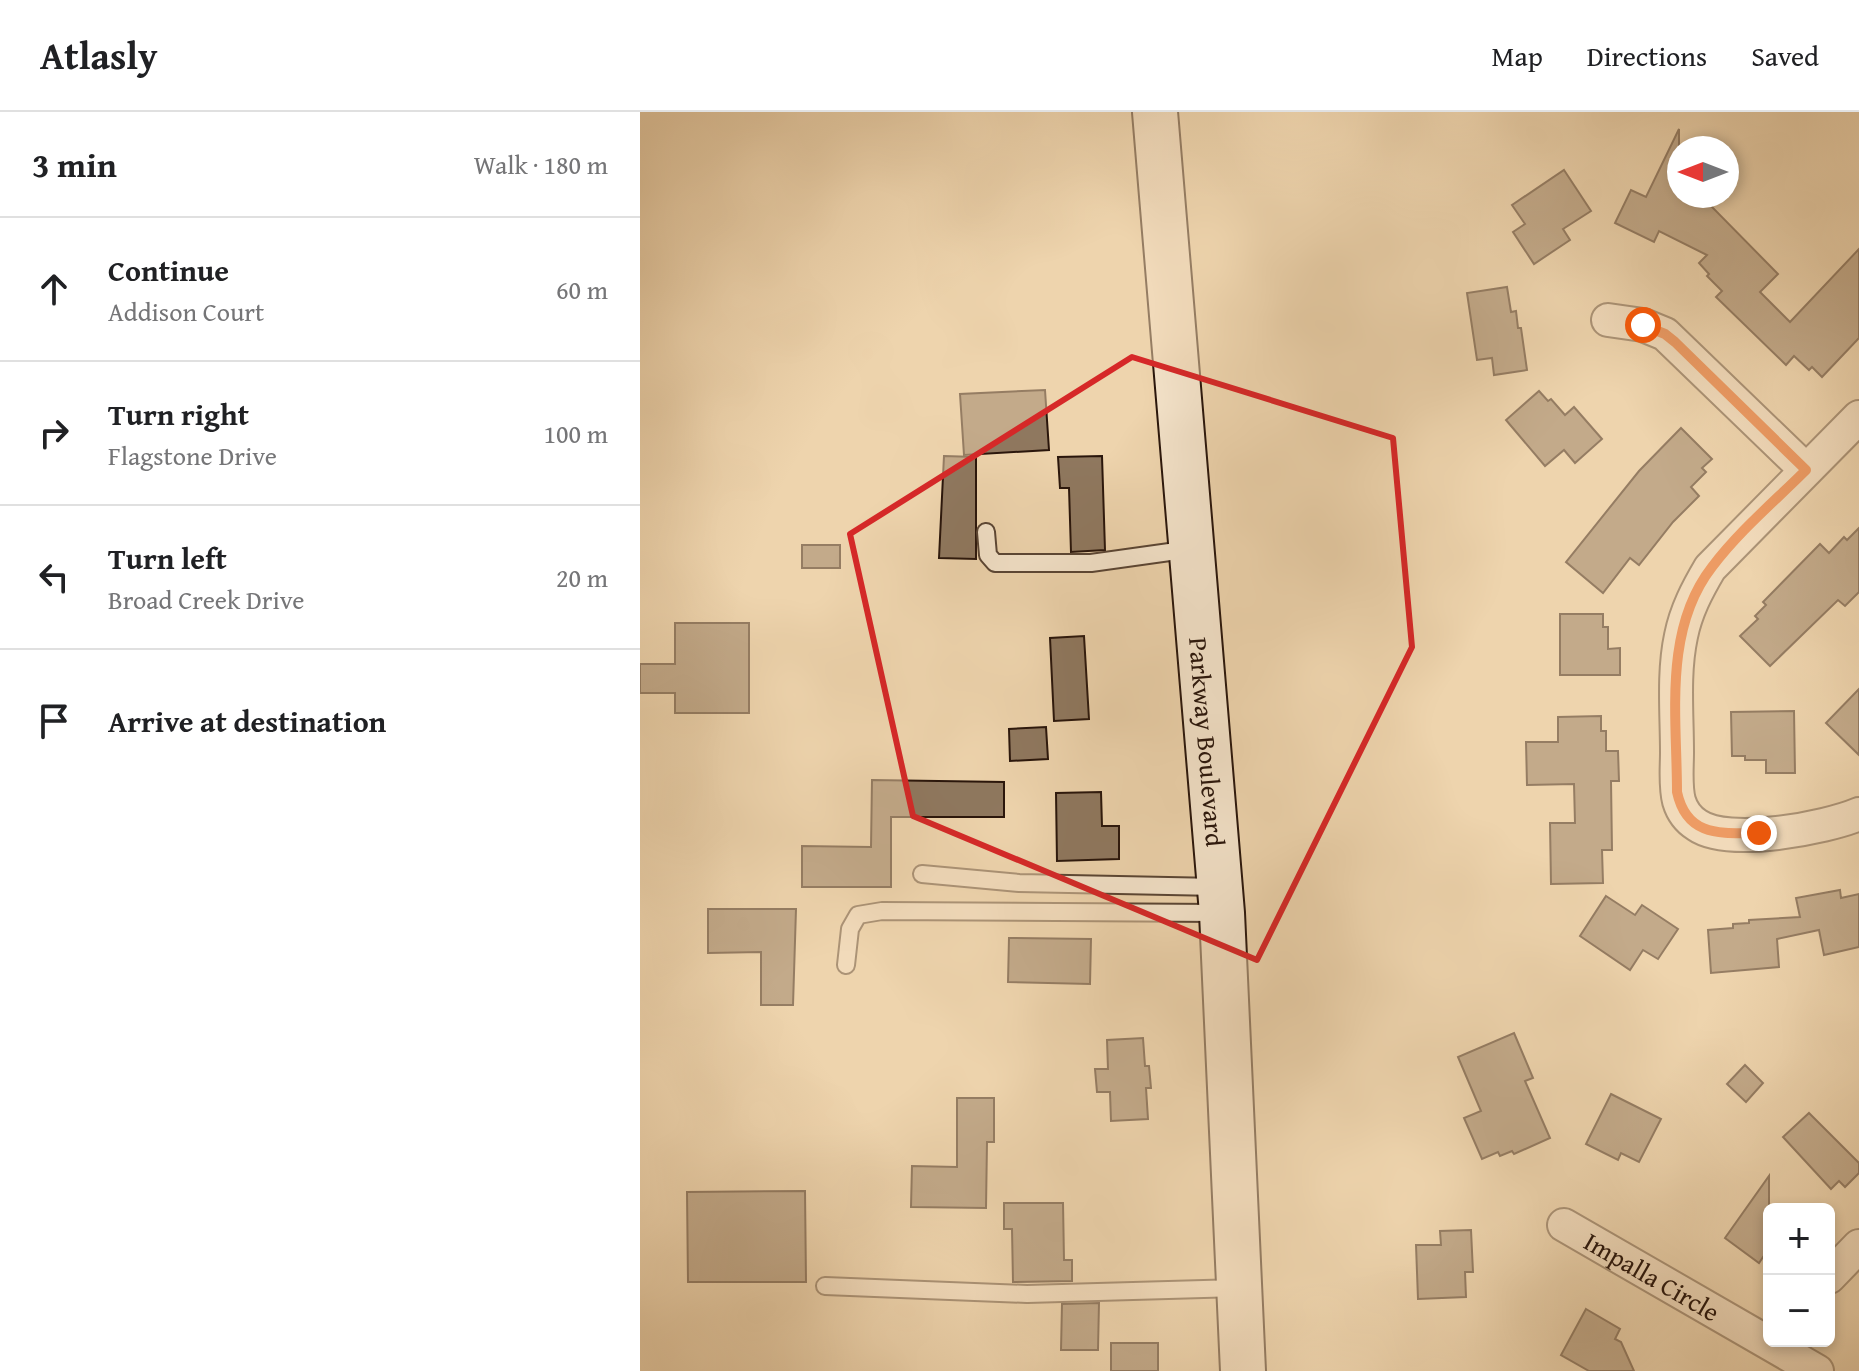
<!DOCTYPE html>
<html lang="en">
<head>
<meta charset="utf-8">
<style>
  body { margin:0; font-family:"Gentium Book Plus",serif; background:#f6f6f6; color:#202124 }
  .controls { position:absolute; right:24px; bottom:24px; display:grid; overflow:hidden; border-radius:12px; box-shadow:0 4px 12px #0003 }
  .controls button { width:72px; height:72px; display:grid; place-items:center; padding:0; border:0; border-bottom:2px solid #e0e0e0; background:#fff; color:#202124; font:40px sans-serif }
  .compass { position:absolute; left:1027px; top:24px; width:72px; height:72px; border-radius:50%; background:#fff; box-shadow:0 4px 12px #0003; rotate:270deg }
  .stop { position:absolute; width:24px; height:24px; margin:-18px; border:6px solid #ea580c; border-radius:50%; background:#fff }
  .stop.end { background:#ea580c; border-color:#fff; box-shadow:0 2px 8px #0008 }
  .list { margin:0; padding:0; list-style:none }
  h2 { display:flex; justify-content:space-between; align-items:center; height:104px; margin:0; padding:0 32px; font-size:34px }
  h2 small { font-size:26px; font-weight:400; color:#757577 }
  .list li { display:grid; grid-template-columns:52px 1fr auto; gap:24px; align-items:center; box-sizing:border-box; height:144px; padding:0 32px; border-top:2px solid #e0e0e0 }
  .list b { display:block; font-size:30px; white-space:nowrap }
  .list p { margin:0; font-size:26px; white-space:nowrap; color:#757577 }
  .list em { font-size:26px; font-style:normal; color:#757577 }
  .icon { flex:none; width:44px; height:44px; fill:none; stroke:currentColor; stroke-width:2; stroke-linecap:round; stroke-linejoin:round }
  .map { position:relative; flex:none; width:1219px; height:1259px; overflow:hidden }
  header { display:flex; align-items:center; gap:48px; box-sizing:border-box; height:112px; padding:0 40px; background:#fff; border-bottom:2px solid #e0e0e0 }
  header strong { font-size:38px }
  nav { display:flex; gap:44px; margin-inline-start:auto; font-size:28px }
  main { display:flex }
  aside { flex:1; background:#fff }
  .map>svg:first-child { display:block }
  .building { fill:#8f785f; stroke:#29150b; stroke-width:2 }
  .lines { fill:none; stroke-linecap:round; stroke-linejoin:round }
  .lane-casing { stroke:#5a4534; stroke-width:20 }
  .street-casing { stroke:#5a4534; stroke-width:36 }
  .secondary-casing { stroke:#29150b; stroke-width:48 }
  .lane { stroke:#f4e3ca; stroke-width:16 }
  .street { stroke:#f4e3ca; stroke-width:32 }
  .secondary { stroke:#f4e3ca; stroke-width:44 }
  .route { stroke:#ea580c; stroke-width:10 }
  .marked { fill:none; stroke:#d62828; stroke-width:6; stroke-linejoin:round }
  .labels { text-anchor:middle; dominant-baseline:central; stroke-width:7; stroke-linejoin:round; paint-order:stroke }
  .street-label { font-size:26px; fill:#29150b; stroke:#f4e3ca }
</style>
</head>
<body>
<header>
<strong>Atlasly</strong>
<nav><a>Map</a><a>Directions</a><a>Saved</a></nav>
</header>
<main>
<aside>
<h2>3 min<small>Walk · 180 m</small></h2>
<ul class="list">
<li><svg class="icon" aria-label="ahead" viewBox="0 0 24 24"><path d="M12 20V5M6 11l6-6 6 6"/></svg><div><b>Continue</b><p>Addison Court</p></div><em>60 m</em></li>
<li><svg class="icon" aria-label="right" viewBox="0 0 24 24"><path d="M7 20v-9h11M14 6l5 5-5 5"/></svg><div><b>Turn right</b><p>Flagstone Drive</p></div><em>100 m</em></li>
<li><svg class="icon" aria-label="left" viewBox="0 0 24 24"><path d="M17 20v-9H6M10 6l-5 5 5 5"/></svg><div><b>Turn left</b><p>Broad Creek Drive</p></div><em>20 m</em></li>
<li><svg class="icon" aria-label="arrive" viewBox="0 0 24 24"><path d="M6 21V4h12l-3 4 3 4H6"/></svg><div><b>Arrive at destination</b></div></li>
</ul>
</aside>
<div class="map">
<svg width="1219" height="1259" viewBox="0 0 1219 1259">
  <rect width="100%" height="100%" fill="#eed4ad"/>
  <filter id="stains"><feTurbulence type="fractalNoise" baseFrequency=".0025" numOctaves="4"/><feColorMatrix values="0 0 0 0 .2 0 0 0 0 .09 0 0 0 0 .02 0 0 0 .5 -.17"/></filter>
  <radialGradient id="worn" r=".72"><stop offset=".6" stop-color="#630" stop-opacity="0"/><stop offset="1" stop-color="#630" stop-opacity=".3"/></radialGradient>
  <g class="building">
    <path d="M 1039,17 L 1039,84 L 1059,84 L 1073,91 L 1071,94 L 1138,162 L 1120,180 L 1150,210 L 1219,137 L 1219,226 L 1182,265 L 1172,255 L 1169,258 L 1154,244 L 1146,253 L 1076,185 L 1082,179 L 1067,164 L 1069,162 L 1059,151 L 1067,143 L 1019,119 L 1014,130 L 975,111 L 991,78 L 1006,85 Z"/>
    <path d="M 924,58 L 951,99 L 923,117 L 930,128 L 894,152 L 873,120 L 885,112 L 872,93 Z"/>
    <path d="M 867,175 L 871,200 L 876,199 L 878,216 L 881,216 L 887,258 L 854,263 L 852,246 L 837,248 L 827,181 Z"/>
    <path d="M 405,278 L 409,338 L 324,343 L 320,282 Z"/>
    <path d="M 899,279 L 908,289 L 911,287 L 925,303 L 934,295 L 962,327 L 935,351 L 924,338 L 905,354 L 866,308 Z"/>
    <path d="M 1041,316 L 1072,347 L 1062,356 L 1066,360 L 1051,375 L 1059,384 L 1033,410 L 999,453 L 990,446 L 963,481 L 926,450 L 999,359 Z"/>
    <path d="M 304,344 L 336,345 L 336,447 L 299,446 Z"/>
    <path d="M 462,344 L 465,438 L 431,440 L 429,376 L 420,376 L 418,345 Z"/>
    <path d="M 1219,416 L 1219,480 L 1205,494 L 1198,488 L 1130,554 L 1100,524 L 1118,507 L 1115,504 L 1126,493 L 1123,490 L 1180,432 L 1189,441 L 1204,425 L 1207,428 Z"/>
    <rect x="162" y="433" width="38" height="23"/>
    <path d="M 920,502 L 963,502 L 963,515 L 968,515 L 968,537 L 980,536 L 980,563 L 920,563 Z"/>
    <path d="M 35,511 L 109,511 L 109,601 L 35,601 L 35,581 L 0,581 L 0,552 L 35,552 Z"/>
    <path d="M 444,524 L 449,607 L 414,609 L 410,526 Z"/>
    <path d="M 1219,577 L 1219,643 L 1186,611 Z"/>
    <path d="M 1154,599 L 1155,661 L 1126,661 L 1126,648 L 1105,648 L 1105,644 L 1092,644 L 1091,600 Z"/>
    <path d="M 961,604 L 961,619 L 966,619 L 966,639 L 978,639 L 979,669 L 971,669 L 972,738 L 962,738 L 963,771 L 911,772 L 910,711 L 935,711 L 934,672 L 887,673 L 886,630 L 918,630 L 918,605 Z"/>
    <path d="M 406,615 L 408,647 L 370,649 L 369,617 Z"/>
    <path d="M 232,668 L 364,670 L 364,705 L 251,705 L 251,775 L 162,775 L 162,734 L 231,735 Z"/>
    <path d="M 461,680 L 462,714 L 479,714 L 479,747 L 417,749 L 416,681 Z"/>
    <path d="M 1200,778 L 1201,786 L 1219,782 L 1219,835 L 1184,843 L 1179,818 L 1137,827 L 1139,855 L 1071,861 L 1068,818 L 1093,816 L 1093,812 L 1109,811 L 1109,808 L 1160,805 L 1156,786 Z"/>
    <path d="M 966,784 L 995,803 L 1002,793 L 1038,817 L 1018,847 L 1003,838 L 990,858 L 940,824 Z"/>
    <path d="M 68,797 L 156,797 L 153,893 L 121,893 L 121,840 L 68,841 Z"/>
    <path d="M 369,826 L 451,827 L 450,872 L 368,870 Z"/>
    <path d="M 874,921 L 893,966 L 885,969 L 910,1026 L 874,1042 L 872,1039 L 860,1044 L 858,1040 L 842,1047 L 824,1006 L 841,999 L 818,945 Z"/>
    <path d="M 503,926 L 505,954 L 509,954 L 511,976 L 506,976 L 508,1007 L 471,1009 L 470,980 L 457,980 L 455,957 L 468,957 L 467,928 Z"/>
    <path d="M 1105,953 L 1123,971 L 1106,990 L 1087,972 Z"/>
    <path d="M 971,982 L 1021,1007 L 999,1050 L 981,1041 L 978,1048 L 946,1032 Z"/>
    <path d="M 317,986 L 354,986 L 354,1030 L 347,1030 L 346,1096 L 271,1095 L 272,1054 L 317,1055 Z"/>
    <path d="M 1169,1001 L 1219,1051 L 1219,1061 L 1205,1075 L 1199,1069 L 1191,1077 L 1143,1025 Z"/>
    <path d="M 1129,1064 L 1129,1136 L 1119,1151 L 1085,1126 Z"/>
    <path d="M 165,1079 L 166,1170 L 48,1170 L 47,1080 Z"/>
    <path d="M 364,1091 L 423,1091 L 424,1148 L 432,1148 L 432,1169 L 373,1170 L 372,1117 L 364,1117 Z"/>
    <path d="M 831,1118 L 833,1160 L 825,1160 L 826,1185 L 778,1187 L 776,1133 L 801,1133 L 800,1119 Z"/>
    <path d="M 459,1191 L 458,1238 L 421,1238 L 422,1192 Z"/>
    <path d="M 946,1197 L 980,1217 L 975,1227 L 981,1230 L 994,1259 L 949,1259 L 921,1243 Z"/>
    <rect x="471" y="1231" width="47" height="28"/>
  </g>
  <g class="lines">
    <g class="lane-casing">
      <g id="lane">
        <path d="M 346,420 L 348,443 L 355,451 L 451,451 L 551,437"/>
        <path d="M 282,762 L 379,771 L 578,775"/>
        <path d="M 206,853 L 210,817 L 218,803 L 242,799 L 580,801"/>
        <path d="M 185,1174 L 387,1182 L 599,1176"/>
      </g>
    </g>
    <g class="street-casing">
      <g id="street">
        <path d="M 968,208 L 1003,213 L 1025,222 L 1166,358"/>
        <path d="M 1219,305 L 1070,456 C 1057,478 1046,499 1041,524 C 1033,561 1037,602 1037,640 C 1037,656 1035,674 1039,689 C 1042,699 1049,708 1057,713 C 1088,735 1186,716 1219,702"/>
        <path id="s1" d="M 924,1113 L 1177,1259"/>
        <path d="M 1189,1165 L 1219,1134"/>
      </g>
    </g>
    <g class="secondary-casing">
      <g id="secondary">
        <path id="s2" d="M 515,0 L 582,801 L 603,1259"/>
      </g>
    </g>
    <use href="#lane" class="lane"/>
    <use href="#street" class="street"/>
    <use href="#secondary" class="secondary"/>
  </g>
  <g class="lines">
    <path class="route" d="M 1003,213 L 1025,222 L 1035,230 L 1166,358 C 1135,389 1099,419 1072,455 C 1023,518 1037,605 1037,680 C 1047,726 1082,721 1119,721"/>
  </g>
  <path d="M0 0H1219V1259H0ZM 492,245 L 753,326 L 772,535 L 617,848 L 273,704 L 210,422 Z" fill="#eed4ad" fill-opacity=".55" fill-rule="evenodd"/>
  <path class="marked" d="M 492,245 L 753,326 L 772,535 L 617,848 L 273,704 L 210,422 Z"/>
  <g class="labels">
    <g class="street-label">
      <text stroke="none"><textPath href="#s2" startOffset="632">Parkway Boulevard</textPath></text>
      <text stroke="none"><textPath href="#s1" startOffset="102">Impalla Circle</textPath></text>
    </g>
  </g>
  <rect width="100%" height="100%" filter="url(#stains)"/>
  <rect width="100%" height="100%" fill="url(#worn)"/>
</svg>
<div class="controls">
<button>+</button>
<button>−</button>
</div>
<svg class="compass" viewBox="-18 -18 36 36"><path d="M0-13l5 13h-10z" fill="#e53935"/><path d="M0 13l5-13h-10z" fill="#757577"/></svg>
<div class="stop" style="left:1003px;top:213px"></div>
<div class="stop end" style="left:1119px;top:721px"></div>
</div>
</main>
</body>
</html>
